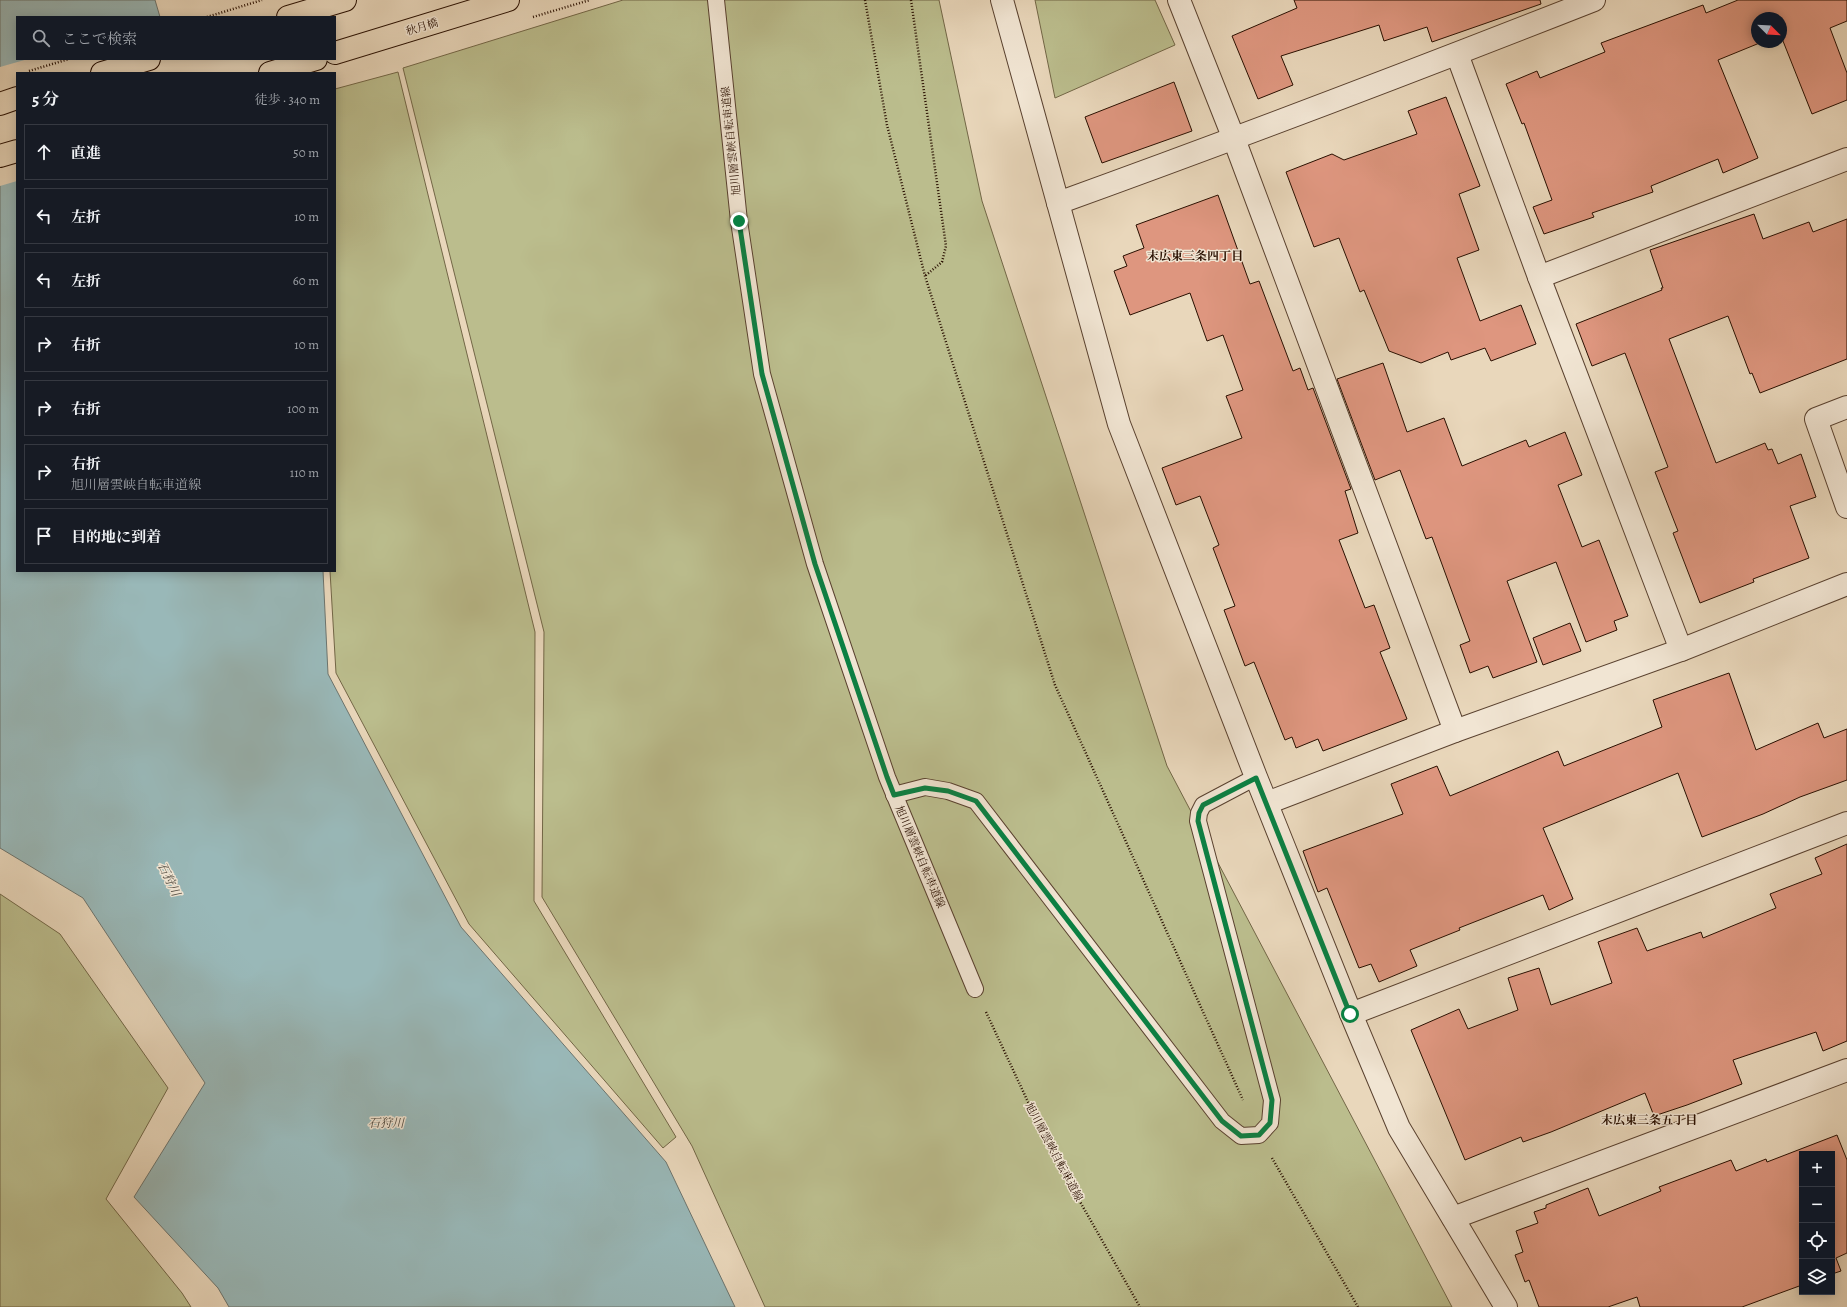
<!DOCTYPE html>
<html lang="ja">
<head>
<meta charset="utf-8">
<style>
  body { margin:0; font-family:Alegreya,"Noto Serif JP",serif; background:#20242c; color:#f1f3f6 }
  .controls { position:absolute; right:12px; bottom:12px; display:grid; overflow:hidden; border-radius:0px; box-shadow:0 2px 10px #0003 }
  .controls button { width:36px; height:36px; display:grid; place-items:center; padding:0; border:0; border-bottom:1px solid #363941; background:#171b24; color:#f1f3f6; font:20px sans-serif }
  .compass { position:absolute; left:1751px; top:12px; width:36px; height:36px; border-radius:50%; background:#171b24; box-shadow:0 2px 10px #0003; rotate:114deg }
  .stop { position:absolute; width:12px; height:12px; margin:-9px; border:3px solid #0b8043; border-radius:50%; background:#fff }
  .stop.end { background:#0b8043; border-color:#fff; box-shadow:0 1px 4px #0008 }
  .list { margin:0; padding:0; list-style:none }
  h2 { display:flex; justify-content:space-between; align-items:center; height:52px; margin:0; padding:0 16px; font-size:17px }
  h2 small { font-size:13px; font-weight:400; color:#9ea1a6 }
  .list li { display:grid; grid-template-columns:26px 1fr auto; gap:12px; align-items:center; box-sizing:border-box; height:56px; margin:0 8px 8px; padding:0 8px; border:1px solid #363941; border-radius:0px }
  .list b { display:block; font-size:15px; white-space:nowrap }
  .list p { margin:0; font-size:13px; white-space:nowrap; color:#9ea1a6 }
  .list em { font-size:13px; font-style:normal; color:#9ea1a6 }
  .icon { flex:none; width:22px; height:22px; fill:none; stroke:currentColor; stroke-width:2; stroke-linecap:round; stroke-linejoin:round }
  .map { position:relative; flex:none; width:1847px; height:1307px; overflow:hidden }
  .search { position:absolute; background:#171b24; box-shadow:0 2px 10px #0003; left:16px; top:16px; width:320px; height:44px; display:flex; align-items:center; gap:10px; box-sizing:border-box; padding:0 14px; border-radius:0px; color:#9ea1a6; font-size:15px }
  .panel { position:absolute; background:#171b24; box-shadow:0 2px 10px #0003; left:16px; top:72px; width:320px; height:500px; border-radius:0px }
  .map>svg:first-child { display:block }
  .green { fill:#bbbd8d; stroke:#726646 }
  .water { fill:#99b8b8; stroke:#6c746e }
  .pier { fill:#e9d7bb }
  .building { fill:#de967f; stroke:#290f00 }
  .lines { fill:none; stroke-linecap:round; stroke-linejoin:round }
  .lane-casing { stroke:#59412f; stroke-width:18 }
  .street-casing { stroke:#59412f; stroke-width:24 }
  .primary-casing { stroke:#290f00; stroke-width:24 }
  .path { stroke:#290f00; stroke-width:2.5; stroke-dasharray:1 2; stroke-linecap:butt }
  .lane { stroke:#f1e5d3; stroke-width:16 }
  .street { stroke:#f1e5d3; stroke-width:22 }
  .primary { stroke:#e9d7bb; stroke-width:22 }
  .route { stroke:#0b8043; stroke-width:5 }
  .labels { text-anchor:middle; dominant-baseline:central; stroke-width:3; stroke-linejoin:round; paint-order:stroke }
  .street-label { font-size:11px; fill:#290f00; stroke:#f1e5d3 }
  .neighbourhood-label { font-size:12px; font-weight:bold; fill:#290f00; stroke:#f1e5d3 }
  .water-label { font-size:12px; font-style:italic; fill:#504a40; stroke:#f1e5d3 }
</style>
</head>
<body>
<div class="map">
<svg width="1847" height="1307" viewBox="0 0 1847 1307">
  <rect width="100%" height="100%" fill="#e9d7bb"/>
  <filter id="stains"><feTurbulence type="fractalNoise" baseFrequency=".005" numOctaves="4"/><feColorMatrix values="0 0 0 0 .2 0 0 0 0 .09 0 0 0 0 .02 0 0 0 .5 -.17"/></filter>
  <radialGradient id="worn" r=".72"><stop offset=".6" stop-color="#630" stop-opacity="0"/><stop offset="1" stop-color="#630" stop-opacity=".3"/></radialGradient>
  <g class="green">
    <path d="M 623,0 L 939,0 L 982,201 L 1167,766 L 1452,1307 L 765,1307 L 692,1146 L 542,897 L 544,632 L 403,68 Z"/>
    <path d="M 1035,0 L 1155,0 L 1175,45 L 1055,98 Z"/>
    <path d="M 398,72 L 535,632 L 534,901 L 676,1137 L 663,1148 L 469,924 L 336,673 L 330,571 L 335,571 L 335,89 Z"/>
    <path d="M 0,894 L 60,934 L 168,1088 L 106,1199 L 182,1293 L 191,1307 L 0,1307 Z"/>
  </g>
  <path class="water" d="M 0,0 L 155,0 L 160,17 L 17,17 L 17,59 L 173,59 L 17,73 L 17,571 L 323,571 L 328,674 L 461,927 L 666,1162 L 735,1307 L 229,1307 L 218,1288 L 134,1197 L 205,1083 L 83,898 L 0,848 Z"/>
  <path class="pier" d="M 28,59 L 175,59 L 179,73 L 17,73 L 17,181 L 0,186 L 0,67 Z"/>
  <g class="building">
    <path d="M 1294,0 L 1540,0 L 1541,4 L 1432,42 L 1427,27 L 1384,41 L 1379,25 L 1281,56 L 1293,85 L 1258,99 L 1232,36 L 1297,8 Z"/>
    <path d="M 1738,0 L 1847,0 L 1847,21 L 1830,28 L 1847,73 L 1847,100 L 1812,114 L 1781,36 L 1781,18 L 1757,18 L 1757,42 L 1762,42 L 1718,60 L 1758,158 L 1723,173 L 1718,159 L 1651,186 L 1653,192 L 1592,213 L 1594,217 L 1544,234 L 1533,207 L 1552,200 L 1524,123 L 1522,124 L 1506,84 L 1537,71 L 1540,78 L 1605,52 L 1601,43 L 1703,5 L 1706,13 Z"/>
    <path d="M 1174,82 L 1192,131 L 1102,163 L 1085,117 Z"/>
    <path d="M 1446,97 L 1480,186 L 1459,194 L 1479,250 L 1457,258 L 1480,321 L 1521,305 L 1536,344 L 1491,361 L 1485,348 L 1451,360 L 1448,352 L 1421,363 L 1389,351 L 1364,290 L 1360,292 L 1339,238 L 1314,247 L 1286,172 L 1332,154 L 1344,160 L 1417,134 L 1408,111 Z"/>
    <path d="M 1218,195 L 1250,284 L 1259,281 L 1293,371 L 1300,368 L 1308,390 L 1313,388 L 1351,489 L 1345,491 L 1358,533 L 1339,540 L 1365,608 L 1374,605 L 1390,648 L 1380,652 L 1407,719 L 1323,751 L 1318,739 L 1296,748 L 1292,737 L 1285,740 L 1254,662 L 1245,666 L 1224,610 L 1235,606 L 1213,548 L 1219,545 L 1200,496 L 1176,505 L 1162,468 L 1242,438 L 1226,396 L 1243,390 L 1223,335 L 1207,341 L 1190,293 L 1130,315 L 1114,271 L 1127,266 L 1123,256 L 1144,248 L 1136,225 Z"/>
    <path d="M 1754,214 L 1763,239 L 1809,222 L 1813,232 L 1847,219 L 1847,359 L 1760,393 L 1752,373 L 1750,374 L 1728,316 L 1669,339 L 1716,463 L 1765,443 L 1768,450 L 1772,449 L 1778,464 L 1801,454 L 1816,497 L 1790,506 L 1809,558 L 1753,579 L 1754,582 L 1700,603 L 1673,533 L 1678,531 L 1655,472 L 1668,467 L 1625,353 L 1592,366 L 1576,324 L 1662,290 L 1661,288 L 1663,288 L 1650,250 Z"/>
    <path d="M 1383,363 L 1407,432 L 1444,418 L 1462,466 L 1526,440 L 1529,447 L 1565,432 L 1582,475 L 1558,485 L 1582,547 L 1599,540 L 1628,616 L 1614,621 L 1617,630 L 1586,642 L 1556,562 L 1507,581 L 1537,662 L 1493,678 L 1488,666 L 1470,673 L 1460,645 L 1470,641 L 1432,537 L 1426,539 L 1400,470 L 1375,480 L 1337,379 Z"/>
    <path d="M 1570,623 L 1581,651 L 1543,665 L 1533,638 Z"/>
    <path d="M 1729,673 L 1756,750 L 1818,723 L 1824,738 L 1847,729 L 1847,780 L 1800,797 L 1763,814 L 1702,837 L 1678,773 L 1543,828 L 1573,899 L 1549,910 L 1543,895 L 1459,928 L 1460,930 L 1410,950 L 1417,966 L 1379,982 L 1371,964 L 1359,968 L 1327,888 L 1318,892 L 1303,851 L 1403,814 L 1391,784 L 1437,766 L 1450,796 L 1558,751 L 1564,766 L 1662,727 L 1653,700 Z"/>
    <path d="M 1847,844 L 1847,1041 L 1823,1051 L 1816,1032 L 1733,1060 L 1742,1084 L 1687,1105 L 1654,1116 L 1645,1093 L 1551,1132 L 1523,1142 L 1521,1137 L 1465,1160 L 1411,1030 L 1459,1009 L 1468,1029 L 1518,1010 L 1508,978 L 1539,968 L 1551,1005 L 1612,983 L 1598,942 L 1637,928 L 1647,951 L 1701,932 L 1703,938 L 1776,908 L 1770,894 L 1822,874 L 1815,858 Z"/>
    <path d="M 1837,1135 L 1847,1160 L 1847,1253 L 1836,1258 L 1841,1271 L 1832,1274 L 1832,1154 L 1802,1154 L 1802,1285 L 1742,1307 L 1640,1307 L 1637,1297 L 1608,1307 L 1539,1307 L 1529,1280 L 1525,1282 L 1515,1255 L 1523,1252 L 1516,1231 L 1538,1223 L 1534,1212 L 1546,1208 L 1546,1205 L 1588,1188 L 1599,1216 L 1661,1191 L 1659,1187 L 1731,1160 L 1736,1171 L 1766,1159 L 1767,1162 Z"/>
  </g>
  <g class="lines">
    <g class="lane-casing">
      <g id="lane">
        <path d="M 716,0 L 739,221 L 762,374 L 815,564 L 887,777 L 975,989"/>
        <path d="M 894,795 L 925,787 L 948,791 L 976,801 L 1222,1121 L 1241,1136 L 1259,1135 L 1270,1123 L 1272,1100 L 1198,821 L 1199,813 L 1203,805 L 1256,777"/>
      </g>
    </g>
    <g class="street-casing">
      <g id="street">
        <path d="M 1002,0 L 1119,424 L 1256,777 L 1351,1014 L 1399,1128 L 1506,1307"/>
        <path d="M 1179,0 L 1234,139 L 1455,731"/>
        <path d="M 1457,54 L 1539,277 L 1681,650"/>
        <path d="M 1058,203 C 1238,138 1416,70 1594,0"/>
        <path d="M 1539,277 L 1847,159"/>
        <path d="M 1847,407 L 1816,419 L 1847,507"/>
        <path d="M 1267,803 L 1455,731 L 1681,650 L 1847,584"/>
        <path d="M 1351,1014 L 1847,823"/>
        <path d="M 1453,1218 L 1847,1070"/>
      </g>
    </g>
    <g class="primary-casing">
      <g id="primary">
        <path d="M 288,17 L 345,0"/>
        <path d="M 335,53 L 508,0"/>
        <path d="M 102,73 L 149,59"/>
        <path d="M 270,73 L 316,59"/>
        <path d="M 0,104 L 17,98"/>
        <path d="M 0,156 L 17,151"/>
      </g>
    </g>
    <g class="path">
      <path d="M 865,0 L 887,125 L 925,276 L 1055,685 L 1243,1100"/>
      <path d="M 911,0 L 946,246 L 942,262 L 925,276"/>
      <path d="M 207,17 L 262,0"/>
      <path d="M 533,17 L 590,0"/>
      <path d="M 29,71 L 69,59"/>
      <path d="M 986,1012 L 1050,1149 L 1140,1307"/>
      <path d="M 1272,1158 L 1358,1307"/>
    </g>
    <use href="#lane" class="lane"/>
    <use href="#street" class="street"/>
    <use href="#primary" class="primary"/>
  </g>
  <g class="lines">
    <path class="route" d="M 739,221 L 762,374 L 815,564 L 887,777 L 894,795 L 925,788 L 948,791 L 976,801 L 1222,1121 L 1241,1136 L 1259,1135 L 1270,1123 L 1272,1100 L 1198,821 L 1199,813 L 1203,805 L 1256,778 L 1350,1014"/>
  </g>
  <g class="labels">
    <g class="street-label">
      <text transform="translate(422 27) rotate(-17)">秋月橋</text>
      <text transform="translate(731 141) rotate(-96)">旭川層雲峡自転車道線</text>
      <text transform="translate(920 857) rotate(67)">旭川層雲峡自転車道線</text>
      <text transform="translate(1054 1152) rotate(62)">旭川層雲峡自転車道線</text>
    </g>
    <g class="neighbourhood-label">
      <text x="1195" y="256">末広東三条四丁目</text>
      <text x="1649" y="1120">末広東三条五丁目</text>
    </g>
    <g class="water-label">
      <text transform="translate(169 879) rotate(64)">石狩川</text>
      <text x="386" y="1123">石狩川</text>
    </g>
  </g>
  <rect width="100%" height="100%" filter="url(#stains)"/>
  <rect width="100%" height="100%" fill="url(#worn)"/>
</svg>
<div class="controls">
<button>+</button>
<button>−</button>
<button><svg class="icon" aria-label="locate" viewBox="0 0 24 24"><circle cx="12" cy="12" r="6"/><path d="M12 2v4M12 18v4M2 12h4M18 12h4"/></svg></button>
<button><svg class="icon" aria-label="layers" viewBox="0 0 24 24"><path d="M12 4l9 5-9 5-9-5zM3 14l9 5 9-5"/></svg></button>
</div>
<svg class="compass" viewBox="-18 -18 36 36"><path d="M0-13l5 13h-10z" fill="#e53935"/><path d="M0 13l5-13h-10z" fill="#9ea1a6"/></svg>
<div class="stop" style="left:1350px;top:1014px"></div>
<div class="stop end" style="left:739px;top:221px"></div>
<div class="search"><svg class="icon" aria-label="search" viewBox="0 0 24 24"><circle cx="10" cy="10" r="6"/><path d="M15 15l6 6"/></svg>ここで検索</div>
<section class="panel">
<h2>5 分<small>徒歩 · 340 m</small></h2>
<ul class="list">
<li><svg class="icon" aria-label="ahead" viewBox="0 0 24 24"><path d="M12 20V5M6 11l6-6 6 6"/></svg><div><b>直進</b></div><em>50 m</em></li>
<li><svg class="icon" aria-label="left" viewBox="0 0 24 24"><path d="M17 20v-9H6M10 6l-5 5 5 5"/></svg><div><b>左折</b></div><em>10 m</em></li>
<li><svg class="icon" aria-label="left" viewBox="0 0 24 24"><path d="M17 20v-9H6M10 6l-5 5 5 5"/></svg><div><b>左折</b></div><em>60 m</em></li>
<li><svg class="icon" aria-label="right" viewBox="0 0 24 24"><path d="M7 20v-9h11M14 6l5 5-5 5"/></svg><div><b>右折</b></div><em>10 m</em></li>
<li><svg class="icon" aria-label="right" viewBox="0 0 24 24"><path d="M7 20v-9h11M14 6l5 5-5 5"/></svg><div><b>右折</b></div><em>100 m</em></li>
<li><svg class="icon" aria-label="right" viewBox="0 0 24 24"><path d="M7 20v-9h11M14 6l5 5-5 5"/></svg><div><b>右折</b><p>旭川層雲峡自転車道線</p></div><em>110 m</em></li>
<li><svg class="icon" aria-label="arrive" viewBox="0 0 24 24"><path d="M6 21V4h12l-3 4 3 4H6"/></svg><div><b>目的地に到着</b></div></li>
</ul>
</section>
</div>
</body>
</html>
